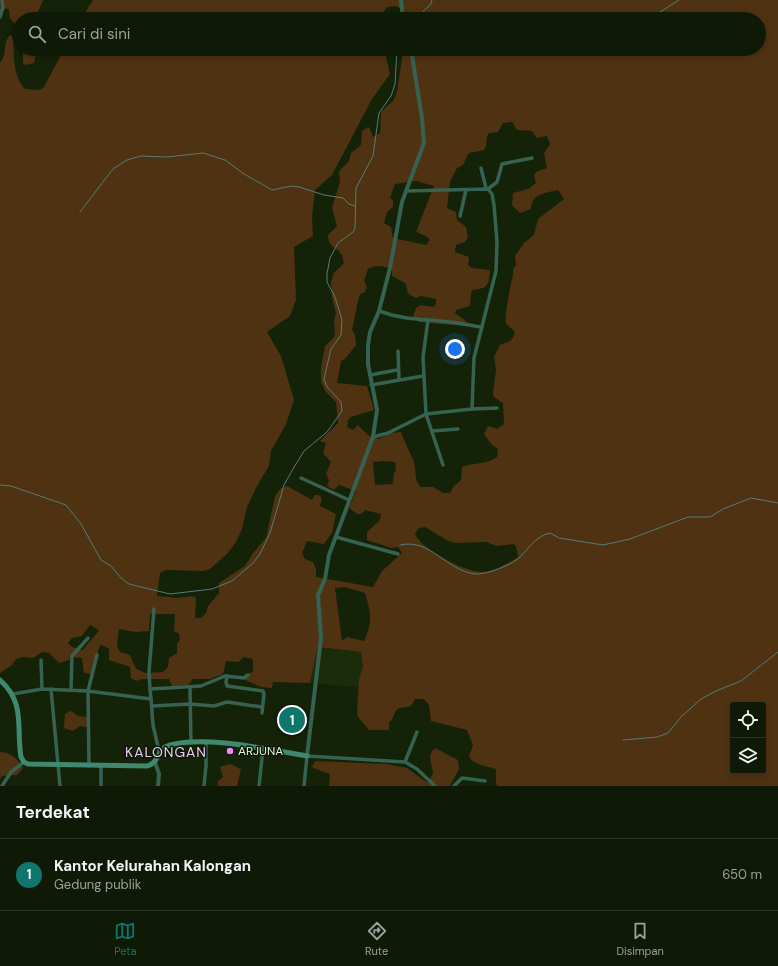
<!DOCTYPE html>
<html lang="id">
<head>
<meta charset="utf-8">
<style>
  body { margin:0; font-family:"DM Sans",sans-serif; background:#1d2714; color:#f1f3f6 }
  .controls { position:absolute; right:12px; bottom:12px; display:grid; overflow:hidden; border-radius:4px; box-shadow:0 2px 6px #0003 }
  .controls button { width:36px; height:36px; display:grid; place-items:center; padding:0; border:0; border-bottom:1px solid #2f3828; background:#0f1a06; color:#f1f3f6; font:20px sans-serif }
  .you { position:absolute; left:455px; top:349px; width:14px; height:14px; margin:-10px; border:3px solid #fff; border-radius:50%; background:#1a73e8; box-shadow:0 0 0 6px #1a73e833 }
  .badge { display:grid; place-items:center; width:26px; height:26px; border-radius:50%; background:#0f766e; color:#fff; font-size:13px; font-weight:700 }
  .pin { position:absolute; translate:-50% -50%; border:2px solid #fff; box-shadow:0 1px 4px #0006 }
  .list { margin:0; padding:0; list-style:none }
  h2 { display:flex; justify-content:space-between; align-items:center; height:52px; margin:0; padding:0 16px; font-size:17px }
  h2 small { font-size:13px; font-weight:400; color:#9ba19b }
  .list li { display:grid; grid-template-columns:26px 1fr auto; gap:12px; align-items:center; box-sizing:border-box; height:72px; padding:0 16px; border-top:1px solid #2f3828 }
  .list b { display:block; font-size:15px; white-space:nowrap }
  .list p { margin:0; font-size:13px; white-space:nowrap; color:#9ba19b }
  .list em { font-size:13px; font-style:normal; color:#9ba19b }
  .icon { flex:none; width:22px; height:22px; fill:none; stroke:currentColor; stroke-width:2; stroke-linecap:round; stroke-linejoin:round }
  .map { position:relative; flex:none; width:778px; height:786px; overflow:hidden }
  .search { position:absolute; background:#0f1a06; box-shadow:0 2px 6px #0003; left:12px; right:12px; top:12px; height:44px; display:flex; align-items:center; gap:10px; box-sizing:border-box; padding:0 14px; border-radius:22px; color:#9ba19b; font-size:15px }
  .sheet { height:124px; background:#0f1a06 }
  nav { display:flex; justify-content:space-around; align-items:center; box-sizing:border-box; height:56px; border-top:1px solid #2f3828; background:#0f1a06; font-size:11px; color:#9ba19b }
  nav a { display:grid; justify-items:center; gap:2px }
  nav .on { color:#0f766e }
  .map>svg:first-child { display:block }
  .built { fill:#1b2c0b }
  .green { fill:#4f3212; fill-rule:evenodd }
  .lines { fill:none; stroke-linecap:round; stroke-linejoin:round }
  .stream { stroke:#567c79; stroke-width:1 }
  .minor { stroke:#366251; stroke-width:3.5 }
  .tertiary { stroke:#366251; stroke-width:4 }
  .secondary { stroke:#3f896e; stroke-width:5 }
  .poi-dot { fill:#ec8cfa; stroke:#0b1902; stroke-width:1.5 }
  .labels { text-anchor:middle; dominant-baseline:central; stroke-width:3; stroke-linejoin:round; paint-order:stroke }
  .poi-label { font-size:12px; fill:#e7f1e0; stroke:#0b1902; text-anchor:start }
  .quarter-label { font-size:14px; letter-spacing:1px; fill:#f2c8f8; stroke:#0b1902 }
</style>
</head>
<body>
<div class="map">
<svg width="778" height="786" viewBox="0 0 778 786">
  <rect width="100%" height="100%" fill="#142208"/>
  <path class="built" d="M 318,647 L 361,652 L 363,667 L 358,687 L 310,683 Z"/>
  <g class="green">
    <path d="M 0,0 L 43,0 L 35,19 L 19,19 L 19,29 L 10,18 L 9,10 L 6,8 L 0,12 Z"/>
    <path d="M 93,0 L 778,0 L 778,786 L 498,786 L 496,784 L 496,769 C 487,766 472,765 469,756 L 473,745 L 467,730 L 431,721 L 429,705 L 424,699 L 415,699 L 411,706 C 397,710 398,704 392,720 L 389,722 L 389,730 L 369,730 L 358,717 L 357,714 L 359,679 L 363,667 L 361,652 L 318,647 L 310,683 L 273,682 L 272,688 L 261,687 L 245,680 L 244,675 L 253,672 L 253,659 L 244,657 L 238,662 L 226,661 L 223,674 L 210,679 L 193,679 L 188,685 L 172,686 L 169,679 L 142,679 L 136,681 L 131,678 L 130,667 L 109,660 L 109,649 L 106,647 L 100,645 L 91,674 L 84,673 L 82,658 L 71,657 L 69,660 L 59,663 L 49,653 L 42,652 L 33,658 L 22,657 L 16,659 L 12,665 L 0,673 L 0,63 C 8,54 2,40 11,35 L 14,38 C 13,53 13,77 25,89 L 40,90 L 44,87 L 64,49 L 384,49 L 390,74 L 372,99 L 332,175 L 315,190 L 312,216 L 313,236 L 294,247 L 296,300 L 290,316 L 267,332 L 281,356 L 294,400 L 286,424 L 271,451 L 269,466 L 257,486 L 247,507 L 242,529 L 236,542 L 227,554 L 210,569 L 203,571 L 166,570 L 160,573 L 157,596 L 178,598 L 192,596 L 196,598 L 195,618 L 201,618 L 206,613 L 208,606 L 219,593 L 219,583 L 245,566 L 253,553 L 266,538 L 275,496 L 280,489 L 287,486 L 312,500 L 315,495 L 319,495 L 322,499 L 320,506 L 336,514 L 332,533 L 324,544 L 307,541 L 302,553 L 305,559 L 313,562 L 316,569 L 316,577 L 373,587 L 382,571 L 402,553 L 398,547 L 391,548 L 367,540 L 367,532 L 380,520 L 381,514 L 365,510 L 361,514 L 357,514 L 349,508 L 356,491 L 339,485 L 334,490 L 327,486 L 329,480 L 326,474 L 331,462 L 323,453 L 326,443 L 320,441 L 338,423 L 336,402 L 326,392 L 321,382 L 321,367 L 325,346 L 334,337 L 335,333 L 334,321 L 336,313 L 332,298 L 331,282 L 334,273 L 344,263 C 343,260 343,256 341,254 C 336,245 329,249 328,235 L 337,226 L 332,208 L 340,182 L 339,171 L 349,161 L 351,153 L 361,145 L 362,131 L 369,127 L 373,137 L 380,133 L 381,112 L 393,101 L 397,92 L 403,52 L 407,49 L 759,49 L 759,19 L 407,19 L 409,14 L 396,6 L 387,7 L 382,14 L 382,19 L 81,19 ZM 512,122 L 517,130 L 532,131 L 537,138 L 547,136 L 550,144 L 544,153 L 547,168 L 536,172 L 534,176 L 536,183 L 528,189 L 513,193 L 512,205 L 520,213 L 531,209 C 531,194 545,193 558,190 L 564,199 L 538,219 L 534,235 L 524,243 L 515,256 L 516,265 L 513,269 L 513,275 C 511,283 504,316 506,323 C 507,326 513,329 515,332 C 512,343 509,341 500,345 L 494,357 L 496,370 L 493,393 L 494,397 L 503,403 L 504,424 L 497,429 L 488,426 L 484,434 L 492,445 L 498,449 L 497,457 C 486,465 474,462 462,467 L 461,480 L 454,486 L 450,493 L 443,493 L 433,487 L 421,487 C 413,480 417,470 414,462 C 410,452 405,443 401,432 L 392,433 L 378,439 L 368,435 L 358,425 L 353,430 L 347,427 L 348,420 L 351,417 L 374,410 L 367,386 L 337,383 L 341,361 L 345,359 L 356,345 L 355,335 L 352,330 C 355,318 356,306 360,294 L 365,292 L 367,286 L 364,281 L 368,269 C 376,264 383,266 392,269 L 392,276 L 405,283 C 409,292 405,293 416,298 L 421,296 L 436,299 L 436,304 L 434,307 L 421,305 L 416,308 L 413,317 L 419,322 L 465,326 L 467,322 L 455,313 L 456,310 L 470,306 L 471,293 L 473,290 C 488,288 489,286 490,270 L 472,268 L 468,265 L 469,257 L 455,252 L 456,245 L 465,242 L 468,237 L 466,227 L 457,220 L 456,212 L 447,208 L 450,182 L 457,168 L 463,165 C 472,147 466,155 484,150 C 488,144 485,138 489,133 L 498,132 L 503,123 ZM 416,181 L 434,186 L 416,232 L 426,236 L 430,240 L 426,245 L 393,238 L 391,227 L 384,223 L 387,212 L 393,207 L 393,200 L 390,198 L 395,184 ZM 383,461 L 395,462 L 396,471 L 394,473 L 393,484 L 375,485 L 373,462 ZM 425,527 L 448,541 L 456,543 L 486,542 L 497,546 L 513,544 L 516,546 L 518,557 C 508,563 495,571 484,572 C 468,574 418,548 415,533 L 419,528 ZM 345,587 L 365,593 C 371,613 373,622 364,641 L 347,637 L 342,641 L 335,588 ZM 150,614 L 175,614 L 174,632 L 179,633 L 180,640 L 177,644 L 177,653 L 169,658 L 168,667 L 163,672 L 146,673 L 136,669 L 130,655 L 120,652 L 117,646 L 119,629 L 135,632 L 149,631 ZM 90,625 L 99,630 C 94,638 88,642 83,650 L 72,647 L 68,643 L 72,638 L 82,636 ZM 733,705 L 763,705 L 763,771 L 733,771 Z"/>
    <path d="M 23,49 L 34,49 L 36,55 L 34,63 L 26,65 L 23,63 Z"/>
    <path d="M 71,711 L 78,716 L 87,717 L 87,727 L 80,726 L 73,731 L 64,728 L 65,714 Z"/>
    <path d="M 435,748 L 458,760 L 459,769 L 450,786 L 326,786 L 329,786 L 330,774 L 313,768 L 312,766 L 316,761 L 387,764 L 407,768 L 428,783 L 433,773 C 432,763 426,756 435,748 Z"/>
    <path d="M 0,752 C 11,752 18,759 23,768 L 17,775 L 2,776 L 0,779 Z"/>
    <path d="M 230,764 L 241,769 L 237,786 L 218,786 L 218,781 L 223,777 L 220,767 Z"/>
  </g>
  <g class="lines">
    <g class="stream">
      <path d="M 415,19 L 431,4 L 432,0"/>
      <path d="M 652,19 L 657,14 L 679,0"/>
      <path d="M 636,51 L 640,49"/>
      <path d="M 80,212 L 113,169 L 127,160 L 141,156 L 167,157 L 203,153 L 225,160 L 244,174 L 272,190 L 291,186 L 299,187 L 324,195 L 343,198 L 349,204 L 355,206"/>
      <path d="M 0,485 L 11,486 L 66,505 L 81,524 L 101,560 L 111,566 L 122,579 L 129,584 L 170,594 L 212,589 L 232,581 L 253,563 L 260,554 L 270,533 L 284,485 L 293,469 L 304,451 L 327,432 L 342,411 L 341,402 L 327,387 L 324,379 L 331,349 L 341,335 L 342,320 L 335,297 L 327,282 L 327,274 L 330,258 L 338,243 L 353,232 L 355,228 L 356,188 L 373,156 L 379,113 L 391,96 L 395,84 L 397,49"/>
      <path d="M 400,545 C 431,538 445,570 475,574 C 486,575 512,565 520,557 C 530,547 536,536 550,533 L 559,538 L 603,545 L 630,539 L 688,517 L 710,517 L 723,509 L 751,498 L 778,503"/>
      <path d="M 623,740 L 657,737 L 668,733 L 682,716 L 701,699 L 716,691 L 741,681 L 778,652"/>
    </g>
    <g class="minor">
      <path d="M 0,17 L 3,7 L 2,0"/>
      <path d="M 481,168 L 486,188"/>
      <path d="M 488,189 L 497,182 L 502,164 L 532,158"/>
      <path d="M 460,216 L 466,190"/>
      <path d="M 379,311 C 400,319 420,319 441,321 C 455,322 468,325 482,327"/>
      <path d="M 428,320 L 423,357 L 426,414 L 443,465"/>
      <path d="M 398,351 L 399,380"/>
      <path d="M 370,375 L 397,370"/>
      <path d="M 371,385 L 423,376"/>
      <path d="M 472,409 L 497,408"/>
      <path d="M 432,431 L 458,429"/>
      <path d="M 373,437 L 388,433 L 426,414 L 472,409 L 474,358 L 496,271 L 497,242 L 494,205 L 492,194 L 488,189 L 406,191"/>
      <path d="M 301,478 L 349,500"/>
      <path d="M 336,537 L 398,554"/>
      <path d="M 97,655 L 88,691 L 151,699 L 153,725 L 159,751"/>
      <path d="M 41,660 L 42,689"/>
      <path d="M 227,676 L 226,682 L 227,686 L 263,691 L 264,694 L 262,713"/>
      <path d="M 190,688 L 191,743"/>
      <path d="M 51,689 L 60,786"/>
      <path d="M 150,689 L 149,672 L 154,609"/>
      <path d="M 71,690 L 72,656 L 88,638"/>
      <path d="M 13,694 L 42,689 L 88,691 L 89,766"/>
      <path d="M 151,699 L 150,689 L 201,686 L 225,676 L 244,678 L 248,675"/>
      <path d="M 152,706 L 190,704 L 214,706 L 227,702 L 262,707"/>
      <path d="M 405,762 L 417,732"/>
      <path d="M 2,786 L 11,772 L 24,762"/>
      <path d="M 101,786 L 101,766"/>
      <path d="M 204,786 L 206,766 L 206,742"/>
      <path d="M 259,786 L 263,749"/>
      <path d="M 304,786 L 307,756 L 405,762 L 417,769 L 435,786"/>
      <path d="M 454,786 L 462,778 L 485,781"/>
    </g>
    <g class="tertiary">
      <path d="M 401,0 L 403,19"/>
      <path d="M 307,756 L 321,638 L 318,595 L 325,579 L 329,555 L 373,437 L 377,410 L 368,364 L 368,345 L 370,332 L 379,311 L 390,268 L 402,202 L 424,143 L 422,118 L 411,49"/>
      <path d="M 155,762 L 159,774 L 158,786"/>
    </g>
    <path class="secondary" d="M 0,680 C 26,703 16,728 21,757 L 24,762 L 28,764 L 147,766 C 160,763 156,749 170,745 C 206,735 270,750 307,756"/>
  </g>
  <circle class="poi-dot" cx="230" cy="751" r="4"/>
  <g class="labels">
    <g class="poi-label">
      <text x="238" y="751">ARJUNA</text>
    </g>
    <g class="quarter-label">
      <text x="166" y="752">KALONGAN</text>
    </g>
  </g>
</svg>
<div class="controls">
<button><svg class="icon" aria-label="locate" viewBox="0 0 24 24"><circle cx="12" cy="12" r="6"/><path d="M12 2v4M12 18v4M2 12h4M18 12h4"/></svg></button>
<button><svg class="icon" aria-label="layers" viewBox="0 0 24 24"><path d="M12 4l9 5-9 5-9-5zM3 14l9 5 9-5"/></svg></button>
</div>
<div class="you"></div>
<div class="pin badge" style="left:292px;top:720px">1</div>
<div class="search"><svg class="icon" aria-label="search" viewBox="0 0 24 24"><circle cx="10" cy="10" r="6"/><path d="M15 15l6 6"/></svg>Cari di sini</div>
</div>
<section class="sheet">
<h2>Terdekat<small></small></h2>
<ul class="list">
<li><span class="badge">1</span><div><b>Kantor Kelurahan Kalongan</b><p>Gedung publik</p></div><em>650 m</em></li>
</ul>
</section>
<nav>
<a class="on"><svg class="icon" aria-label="map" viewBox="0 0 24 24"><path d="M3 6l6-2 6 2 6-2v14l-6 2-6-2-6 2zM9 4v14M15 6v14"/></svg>Peta</a>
<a><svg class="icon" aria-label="directions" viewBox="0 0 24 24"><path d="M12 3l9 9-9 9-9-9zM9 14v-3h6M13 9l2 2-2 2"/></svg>Rute</a>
<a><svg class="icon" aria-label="saved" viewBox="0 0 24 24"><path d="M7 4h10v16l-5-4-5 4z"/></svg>Disimpan</a>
</nav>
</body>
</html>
